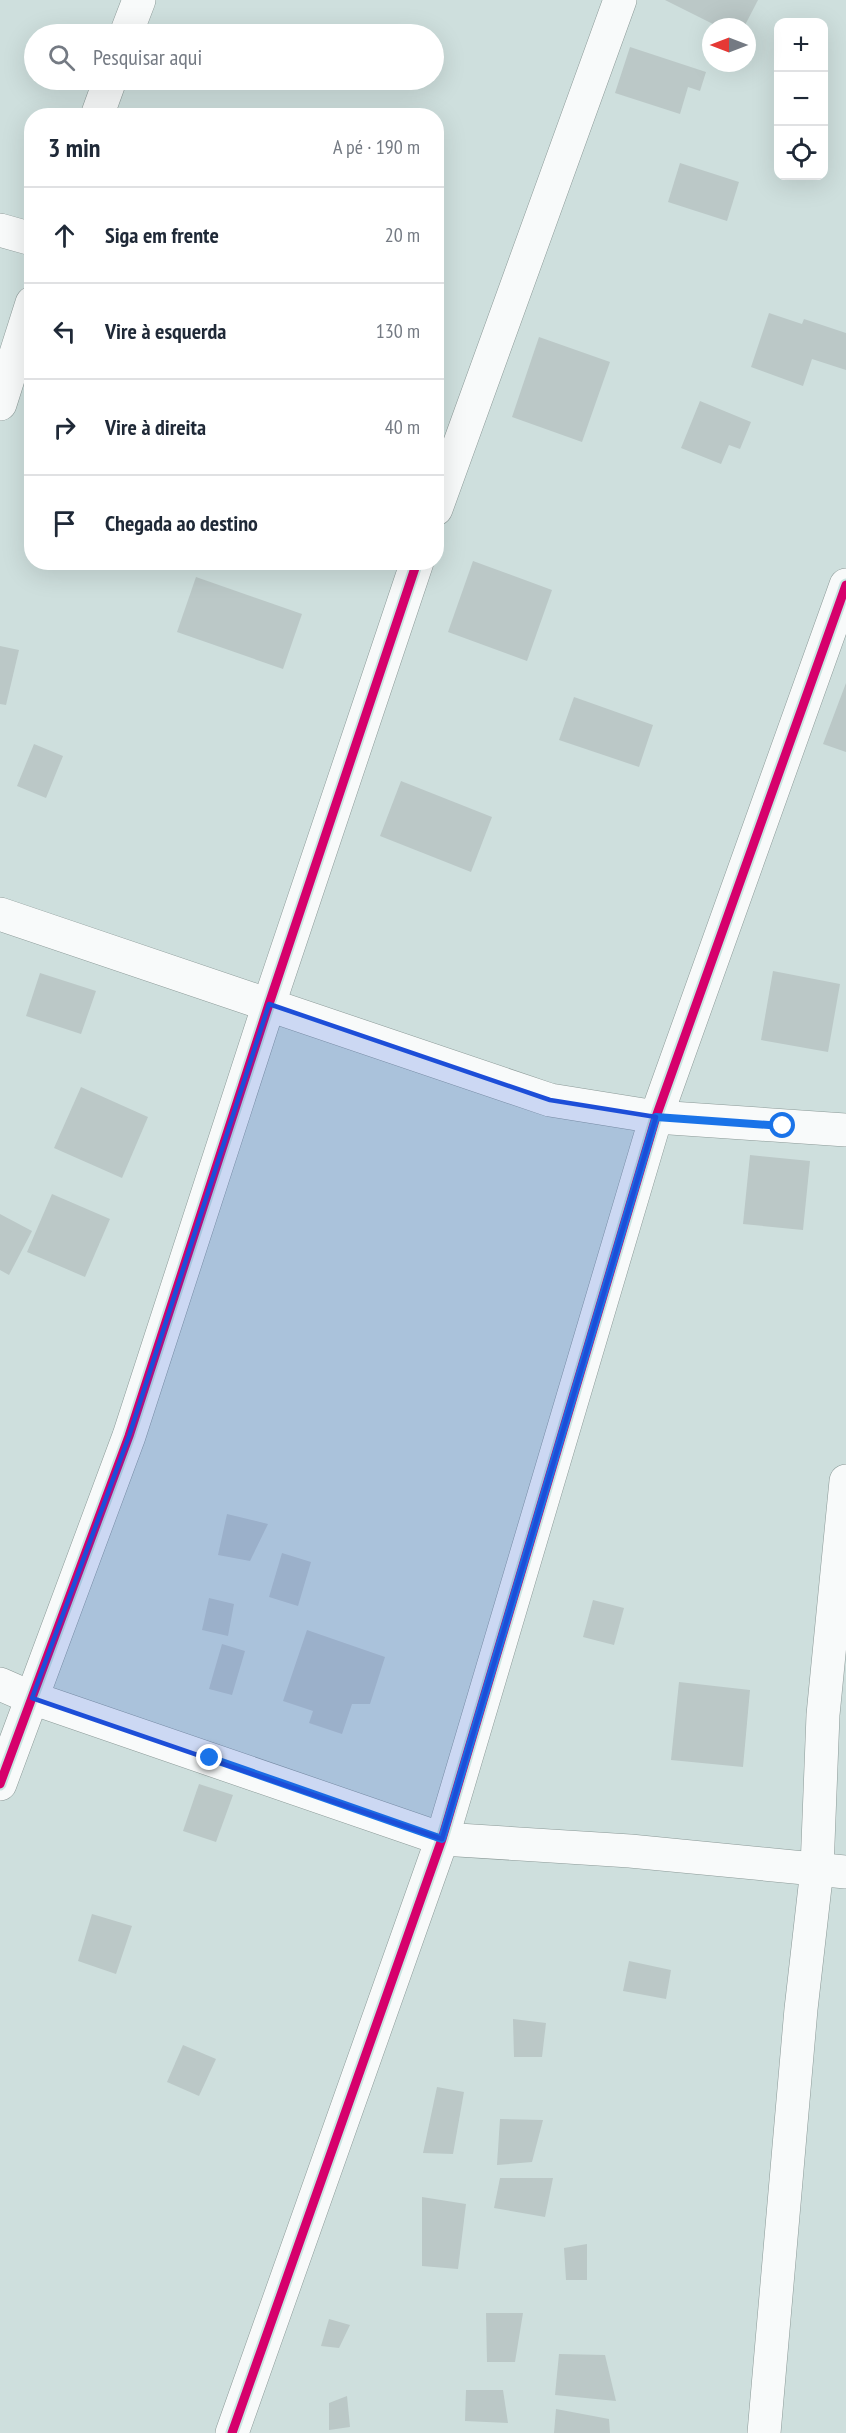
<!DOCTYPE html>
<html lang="pt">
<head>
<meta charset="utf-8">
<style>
  body { margin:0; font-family:"PT Sans Narrow",sans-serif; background:#f2f2f3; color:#1f2937 }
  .controls { position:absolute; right:18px; top:18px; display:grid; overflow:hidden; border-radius:12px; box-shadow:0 6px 24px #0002 }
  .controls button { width:54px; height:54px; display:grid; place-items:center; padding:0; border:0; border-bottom:2px solid #e0e1e3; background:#fff; color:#1f2937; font:30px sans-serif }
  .compass { position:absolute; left:702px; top:18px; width:54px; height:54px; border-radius:50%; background:#fff; box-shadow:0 6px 24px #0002; rotate:270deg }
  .stop { position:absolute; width:18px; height:18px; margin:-14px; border:4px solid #1a73e8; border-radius:50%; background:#fff }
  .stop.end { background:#1a73e8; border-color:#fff; box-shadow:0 2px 6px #0008 }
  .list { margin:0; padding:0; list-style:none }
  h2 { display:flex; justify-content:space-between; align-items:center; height:78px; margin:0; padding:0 24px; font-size:26px }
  h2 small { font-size:20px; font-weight:400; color:#747a83 }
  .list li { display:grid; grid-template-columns:39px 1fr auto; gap:18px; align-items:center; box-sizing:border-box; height:96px; padding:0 24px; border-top:2px solid #e0e1e3 }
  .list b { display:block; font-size:22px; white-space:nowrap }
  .list em { font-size:20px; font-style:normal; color:#747a83 }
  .icon { flex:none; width:33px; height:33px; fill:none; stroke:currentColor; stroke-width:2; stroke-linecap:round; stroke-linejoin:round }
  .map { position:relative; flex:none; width:846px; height:2433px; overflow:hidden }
  .search { position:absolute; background:#fff; box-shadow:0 6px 24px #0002; left:24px; top:24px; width:420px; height:66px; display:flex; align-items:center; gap:15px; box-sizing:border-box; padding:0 21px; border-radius:33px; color:#747a83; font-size:22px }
  .panel { position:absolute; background:#fff; box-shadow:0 6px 24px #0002; left:24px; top:108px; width:420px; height:462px; border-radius:24px }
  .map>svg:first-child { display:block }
  .building { fill:#bbc8c7 }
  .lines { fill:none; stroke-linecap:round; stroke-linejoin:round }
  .minor-casing { stroke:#8b9997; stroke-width:34 }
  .minor { stroke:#f8fafa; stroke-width:33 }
  .cycleway-casing { stroke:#c8e5e2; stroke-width:13 }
  .cycleway { stroke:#d6006c; stroke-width:9 }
  .route { stroke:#1a73e8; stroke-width:8 }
  .marked { fill:#1d4ed8; fill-opacity:0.2; stroke:#1d4ed8; stroke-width:4.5; stroke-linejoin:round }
</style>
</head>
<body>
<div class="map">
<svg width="846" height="2433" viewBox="0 0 846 2433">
  <rect width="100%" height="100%" fill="#cedfdd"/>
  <g class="building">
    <path d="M 665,0 L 758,0 L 744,27 L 719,27 Z"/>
    <path d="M 630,47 L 706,72 L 700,91 L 688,87 L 680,114 L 615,93 Z"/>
    <path d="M 680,163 L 739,182 L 727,221 L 668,202 Z"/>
    <path d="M 769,313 L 802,324 L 804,319 L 846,333 L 846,370 L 812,359 L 803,386 L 751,367 Z"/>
    <path d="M 539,337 L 610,362 L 582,442 L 512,417 Z"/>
    <path d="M 700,401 L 751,422 L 740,449 L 729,445 L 721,464 L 681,448 Z"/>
    <path d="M 473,561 L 552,590 L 527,661 L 448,632 Z"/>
    <path d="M 196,577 L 302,614 L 283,669 L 177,632 Z"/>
    <path d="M 0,646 L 19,650 L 6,705 L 0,704 Z"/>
    <path d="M 846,683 L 846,752 L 823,744 Z"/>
    <path d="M 574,697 L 653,725 L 639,767 L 559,740 Z"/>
    <path d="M 34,744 L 63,756 L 46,798 L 17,786 Z"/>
    <path d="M 401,781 L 492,817 L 471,872 L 380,836 Z"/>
    <path d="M 773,971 L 840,984 L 828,1052 L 761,1040 Z"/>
    <path d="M 40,973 L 96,991 L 81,1034 L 26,1016 Z"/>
    <path d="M 81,1087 L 148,1117 L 122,1178 L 54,1148 Z"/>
    <path d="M 750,1155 L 810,1161 L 803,1230 L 743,1224 Z"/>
    <path d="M 52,1194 L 110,1219 L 85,1277 L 27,1252 Z"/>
    <path d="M 0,1214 L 32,1231 L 9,1275 L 0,1270 Z"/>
    <path d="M 227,1514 L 268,1524 L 250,1561 L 218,1555 Z"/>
    <path d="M 282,1553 L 311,1562 L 298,1606 L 269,1597 Z"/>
    <path d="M 209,1598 L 234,1604 L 228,1636 L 202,1630 Z"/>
    <path d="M 593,1600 L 624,1608 L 614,1645 L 583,1637 Z"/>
    <path d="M 307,1630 L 385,1657 L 370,1704 L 352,1704 L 342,1734 L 309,1723 L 313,1711 L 283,1701 Z"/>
    <path d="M 222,1644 L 245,1651 L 232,1695 L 209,1689 Z"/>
    <path d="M 679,1682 L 750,1690 L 743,1767 L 671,1760 Z"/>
    <path d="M 199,1784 L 233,1795 L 216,1842 L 183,1831 Z"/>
    <path d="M 92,1914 L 132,1926 L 116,1974 L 78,1961 Z"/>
    <path d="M 629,1961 L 671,1970 L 666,1999 L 623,1991 Z"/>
    <path d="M 513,2019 L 546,2023 L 542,2057 L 514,2057 Z"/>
    <path d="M 183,2045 L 216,2059 L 199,2096 L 167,2082 Z"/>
    <path d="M 437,2087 L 464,2092 L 453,2154 L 423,2153 Z"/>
    <path d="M 500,2119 L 543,2120 L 532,2162 L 497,2165 Z"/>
    <path d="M 500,2178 L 553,2178 L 545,2217 L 494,2208 Z"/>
    <path d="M 422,2197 L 466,2204 L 458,2269 L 422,2266 Z"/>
    <path d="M 587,2244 L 587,2280 L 566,2280 L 564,2248 Z"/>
    <path d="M 486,2313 L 523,2313 L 515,2362 L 487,2362 Z"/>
    <path d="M 329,2319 L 350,2325 L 339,2348 L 321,2346 Z"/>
    <path d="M 559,2354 L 605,2355 L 616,2401 L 555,2395 Z"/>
    <path d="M 466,2390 L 503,2390 L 508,2423 L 465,2421 Z"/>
    <path d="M 347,2396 L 350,2427 L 329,2430 L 329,2403 Z"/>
    <path d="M 556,2409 L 609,2419 L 610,2433 L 554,2433 Z"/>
  </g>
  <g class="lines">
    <g class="minor-casing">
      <g id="minor">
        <path d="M 126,34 L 139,0"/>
        <path d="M 97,116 L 110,80"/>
        <path d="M 0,230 L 32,239"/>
        <path d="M 0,404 L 32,303"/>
        <path d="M 436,509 L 620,0"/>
        <path d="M 0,914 L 550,1100 L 656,1117 L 846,1130"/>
        <path d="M 0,1684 L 32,1698 L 442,1839 L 630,1851 L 846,1872"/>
        <path d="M 0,1784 L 129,1436 L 269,1004 L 417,562"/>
        <path d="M 232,2433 L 442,1839 L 656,1117 L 846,585"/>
        <path d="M 764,2433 L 801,2009 L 817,1869 L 823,1715 L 846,1481"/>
      </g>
    </g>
    <use href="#minor" class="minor"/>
    <g class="cycleway-casing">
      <g id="cycleway">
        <path d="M 0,1784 L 129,1436 L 269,1004 L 417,562"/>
        <path d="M 232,2433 L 442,1839 L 656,1117 L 846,585"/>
      </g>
    </g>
    <use href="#cycleway" class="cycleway"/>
  </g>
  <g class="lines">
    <path class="route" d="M 210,1758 L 442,1839 L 656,1117 L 783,1126"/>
  </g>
  <path class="marked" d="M 269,1004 L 550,1100 L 656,1117 L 442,1839 L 32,1698 L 129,1436 Z"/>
</svg>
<div class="controls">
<button>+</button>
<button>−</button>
<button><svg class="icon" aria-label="locate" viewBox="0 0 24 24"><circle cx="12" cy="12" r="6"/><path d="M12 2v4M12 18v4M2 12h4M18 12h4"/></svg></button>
</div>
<svg class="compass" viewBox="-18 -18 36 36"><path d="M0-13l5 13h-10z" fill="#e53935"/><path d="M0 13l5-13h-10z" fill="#747a83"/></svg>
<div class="stop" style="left:783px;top:1126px"></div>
<div class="stop end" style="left:210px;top:1758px"></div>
<div class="search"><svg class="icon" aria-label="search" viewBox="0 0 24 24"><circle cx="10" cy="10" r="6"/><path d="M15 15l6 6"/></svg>Pesquisar aqui</div>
<section class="panel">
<h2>3 min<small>A pé · 190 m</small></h2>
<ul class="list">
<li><svg class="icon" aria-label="ahead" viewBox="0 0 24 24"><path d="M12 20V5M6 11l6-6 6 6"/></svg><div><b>Siga em frente</b></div><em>20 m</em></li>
<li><svg class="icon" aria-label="left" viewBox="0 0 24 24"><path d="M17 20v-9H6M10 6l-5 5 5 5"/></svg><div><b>Vire à esquerda</b></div><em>130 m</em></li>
<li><svg class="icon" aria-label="right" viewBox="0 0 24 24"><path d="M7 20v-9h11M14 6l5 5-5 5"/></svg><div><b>Vire à direita</b></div><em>40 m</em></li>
<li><svg class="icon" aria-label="arrive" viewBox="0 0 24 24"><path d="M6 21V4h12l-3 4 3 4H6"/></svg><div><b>Chegada ao destino</b></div></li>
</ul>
</section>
</div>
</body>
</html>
